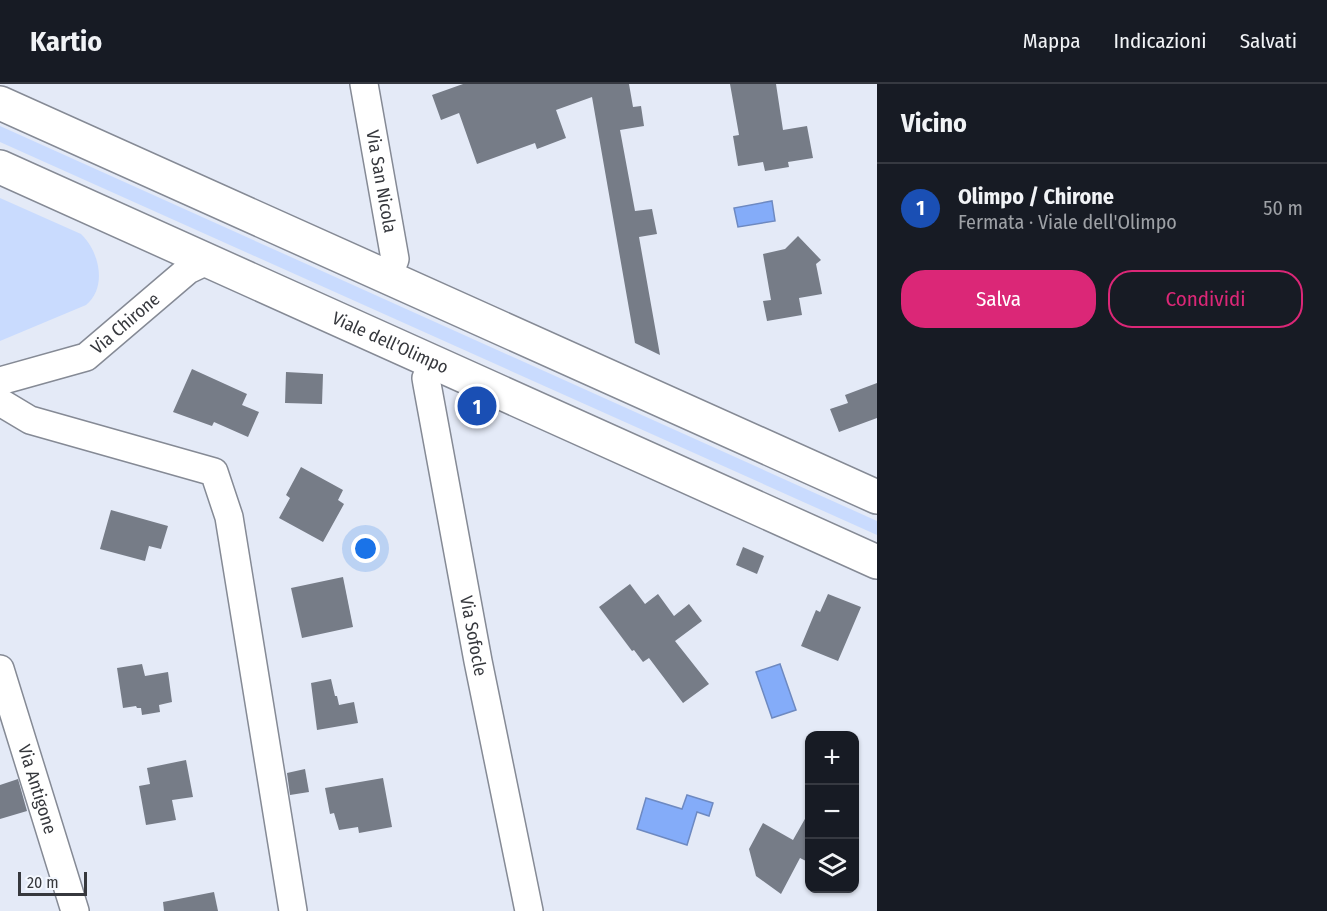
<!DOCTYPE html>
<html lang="it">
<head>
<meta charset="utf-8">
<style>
  body { margin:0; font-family:"Fira Sans Condensed",sans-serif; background:#242831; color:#f1f3f6 }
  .controls { position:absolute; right:18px; bottom:18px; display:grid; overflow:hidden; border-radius:12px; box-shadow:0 2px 4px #0004 }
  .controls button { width:54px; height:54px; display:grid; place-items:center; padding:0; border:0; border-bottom:2px solid #363941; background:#171b24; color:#f1f3f6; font:30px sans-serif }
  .scale { position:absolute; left:18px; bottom:15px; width:69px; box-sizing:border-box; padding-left:6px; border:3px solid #36383d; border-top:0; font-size:16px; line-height:21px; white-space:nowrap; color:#36383d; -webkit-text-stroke:4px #f4f8ff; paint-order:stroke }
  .you { position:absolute; left:366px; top:465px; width:21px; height:21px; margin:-15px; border:4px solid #fff; border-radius:50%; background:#1a73e8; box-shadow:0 0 0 9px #1a73e833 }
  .badge { display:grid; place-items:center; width:39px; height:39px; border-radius:50%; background:#db2777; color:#fff; font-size:20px; font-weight:700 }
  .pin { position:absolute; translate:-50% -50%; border:3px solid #fff; box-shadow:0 2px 6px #0006 }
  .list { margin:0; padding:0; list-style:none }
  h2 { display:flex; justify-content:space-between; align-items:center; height:78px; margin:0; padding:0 24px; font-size:26px }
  h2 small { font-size:20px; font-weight:400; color:#9ea1a6 }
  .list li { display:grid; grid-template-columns:39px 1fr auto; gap:18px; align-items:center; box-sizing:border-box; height:90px; padding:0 24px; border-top:2px solid #363941 }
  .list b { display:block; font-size:22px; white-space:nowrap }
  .list p { margin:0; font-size:20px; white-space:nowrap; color:#9ea1a6 }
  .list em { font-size:20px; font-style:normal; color:#9ea1a6 }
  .actions { display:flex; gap:12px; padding:18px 24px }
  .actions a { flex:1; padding:14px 0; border:2px solid #db2777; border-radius:24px; text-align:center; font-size:21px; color:#db2777 }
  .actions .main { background:#db2777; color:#fff }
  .icon { flex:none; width:33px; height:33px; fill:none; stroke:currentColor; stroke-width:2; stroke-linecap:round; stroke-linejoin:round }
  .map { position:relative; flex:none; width:877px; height:827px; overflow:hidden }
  header { display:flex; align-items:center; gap:36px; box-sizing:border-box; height:84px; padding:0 30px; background:#171b24; border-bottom:2px solid #363941 }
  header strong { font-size:28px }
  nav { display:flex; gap:33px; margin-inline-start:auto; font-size:21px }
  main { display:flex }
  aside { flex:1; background:#171b24 }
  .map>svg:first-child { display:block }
  .green { fill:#c9dbfe }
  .water { fill:#84acf9; stroke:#6d89c1; stroke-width:1.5 }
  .building { fill:#767c87 }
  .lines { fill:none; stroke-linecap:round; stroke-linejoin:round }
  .street-casing { stroke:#858a95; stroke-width:30 }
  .secondary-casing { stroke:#858a95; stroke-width:36 }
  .street { stroke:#fff; stroke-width:27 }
  .secondary { stroke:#fff; stroke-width:33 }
  .labels { text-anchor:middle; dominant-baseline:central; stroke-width:6; stroke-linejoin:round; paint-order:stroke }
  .street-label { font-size:18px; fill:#36383d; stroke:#f4f8ff }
</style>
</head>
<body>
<header>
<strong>Kartio</strong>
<nav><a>Mappa</a><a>Indicazioni</a><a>Salvati</a></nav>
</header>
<main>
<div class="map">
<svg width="877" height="827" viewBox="0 0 877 827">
  <rect width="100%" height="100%" fill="#e4eaf7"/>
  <g class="green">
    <path d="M 0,42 L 877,437 L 877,451 L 0,58 Z"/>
    <path d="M 0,114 L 81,150 C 99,167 108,203 86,221 L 0,257 Z"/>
  </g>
  <g class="water">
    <path d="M 772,117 L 775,137 L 738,143 L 734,124 Z"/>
    <path d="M 780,580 L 796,626 L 772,634 L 756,588 Z"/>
    <path d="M 687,711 L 713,719 L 709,732 L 697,728 L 687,761 L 637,745 L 646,714 L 682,725 Z"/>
  </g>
  <g class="building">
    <path d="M 463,0 L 629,0 L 633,23 L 641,22 L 644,42 L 620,46 L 635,127 L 652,125 L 657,150 L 639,153 L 660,271 L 635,259 L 592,13 L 556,26 L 566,54 L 537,65 L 535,59 L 477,80 L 459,29 L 441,36 L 432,11 Z"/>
    <path d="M 730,0 L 776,0 L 783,46 L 807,42 L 813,74 L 788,78 L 789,83 L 765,87 L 763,78 L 738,82 L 733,52 L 739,51 Z"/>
    <path d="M 798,152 L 821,176 L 816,180 L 822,210 L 799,214 L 802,231 L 767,237 L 763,217 L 771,216 L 763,170 L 785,165 Z"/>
    <path d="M 192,285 L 247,310 L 242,321 L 259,328 L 248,353 L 214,338 L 212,342 L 173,328 Z"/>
    <path d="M 286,288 L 323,290 L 322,320 L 285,319 Z"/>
    <path d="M 877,299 L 877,334 L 839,348 L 830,325 L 848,319 L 845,311 Z"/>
    <path d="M 301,383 L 343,406 L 338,416 L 344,420 L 323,458 L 279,434 L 290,414 L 286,411 Z"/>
    <path d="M 111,426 L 168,442 L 161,465 L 149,462 L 145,477 L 100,465 Z"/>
    <path d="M 743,463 L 764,472 L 757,490 L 736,481 Z"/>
    <path d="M 343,493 L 353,543 L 302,554 L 291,504 Z"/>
    <path d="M 630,500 L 645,520 L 658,510 L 674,532 L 689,520 L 702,537 L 675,557 L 709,600 L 683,619 L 649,574 L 643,578 L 634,566 L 632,567 L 599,523 Z"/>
    <path d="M 828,510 L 861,523 L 838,577 L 801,562 L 816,526 L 820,528 Z"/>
    <path d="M 142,580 L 145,592 L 168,588 L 172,618 L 159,621 L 160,628 L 142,631 L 141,624 L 137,624 L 136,622 L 123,624 L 117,584 Z"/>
    <path d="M 331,595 L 335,612 L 337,612 L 339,621 L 354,618 L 358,639 L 317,646 L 311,599 Z"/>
    <path d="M 186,676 L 193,713 L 172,716 L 176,736 L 146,741 L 139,702 L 150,700 L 147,684 Z"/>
    <path d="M 305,685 L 309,708 L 290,711 L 287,689 Z"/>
    <path d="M 383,694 L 392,743 L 359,749 L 358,743 L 339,746 L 334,729 L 330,730 L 325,704 Z"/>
    <path d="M 18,695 L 27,727 L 0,735 L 0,701 Z"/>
    <path d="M 810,726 L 810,779 L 800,774 L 781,810 L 756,792 L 749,765 L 763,739 L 793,756 Z"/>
    <path d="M 214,808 L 218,827 L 164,827 L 163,818 Z"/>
  </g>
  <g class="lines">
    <g class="street-casing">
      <g id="street">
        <path id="s1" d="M 364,0 L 395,175 L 388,193"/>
        <path id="s2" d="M 434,278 L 426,294 L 427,300 L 478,577 L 529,827"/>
        <path id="s3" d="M 0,297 L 86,273 L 188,186 L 207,177"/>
        <path d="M 0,318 L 30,336 L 214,388 L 229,433 L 293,827"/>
        <path id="s4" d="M 0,585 L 75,827"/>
      </g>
    </g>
    <g class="secondary-casing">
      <g id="secondary">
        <path d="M 0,19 L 877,413"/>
        <path id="s5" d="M 0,83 L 877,478"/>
      </g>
    </g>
    <use href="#street" class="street"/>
    <use href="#secondary" class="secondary"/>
  </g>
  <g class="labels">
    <g class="street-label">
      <text stroke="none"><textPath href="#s1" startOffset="99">Via San Nicola</textPath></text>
      <text stroke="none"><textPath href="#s3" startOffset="141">Via Chirone</textPath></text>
      <text stroke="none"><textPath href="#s5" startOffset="428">Viale dell'Olimpo</textPath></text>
      <text stroke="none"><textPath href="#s2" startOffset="280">Via Sofocle</textPath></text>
      <text stroke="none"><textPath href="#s4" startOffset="126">Via Antigone</textPath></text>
    </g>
  </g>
</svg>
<div class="controls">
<button>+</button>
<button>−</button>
<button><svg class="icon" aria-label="layers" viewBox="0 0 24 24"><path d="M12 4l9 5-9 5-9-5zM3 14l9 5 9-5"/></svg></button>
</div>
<div class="scale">20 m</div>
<div class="you"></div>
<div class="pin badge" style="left:477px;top:322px;background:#1a4fb4">1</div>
</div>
<aside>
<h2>Vicino<small></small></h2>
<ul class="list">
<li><span class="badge" style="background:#1a4fb4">1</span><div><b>Olimpo / Chirone</b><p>Fermata · Viale dell'Olimpo</p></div><em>50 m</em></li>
</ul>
<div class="actions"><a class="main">Salva</a><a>Condividi</a></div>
</aside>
</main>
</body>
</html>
